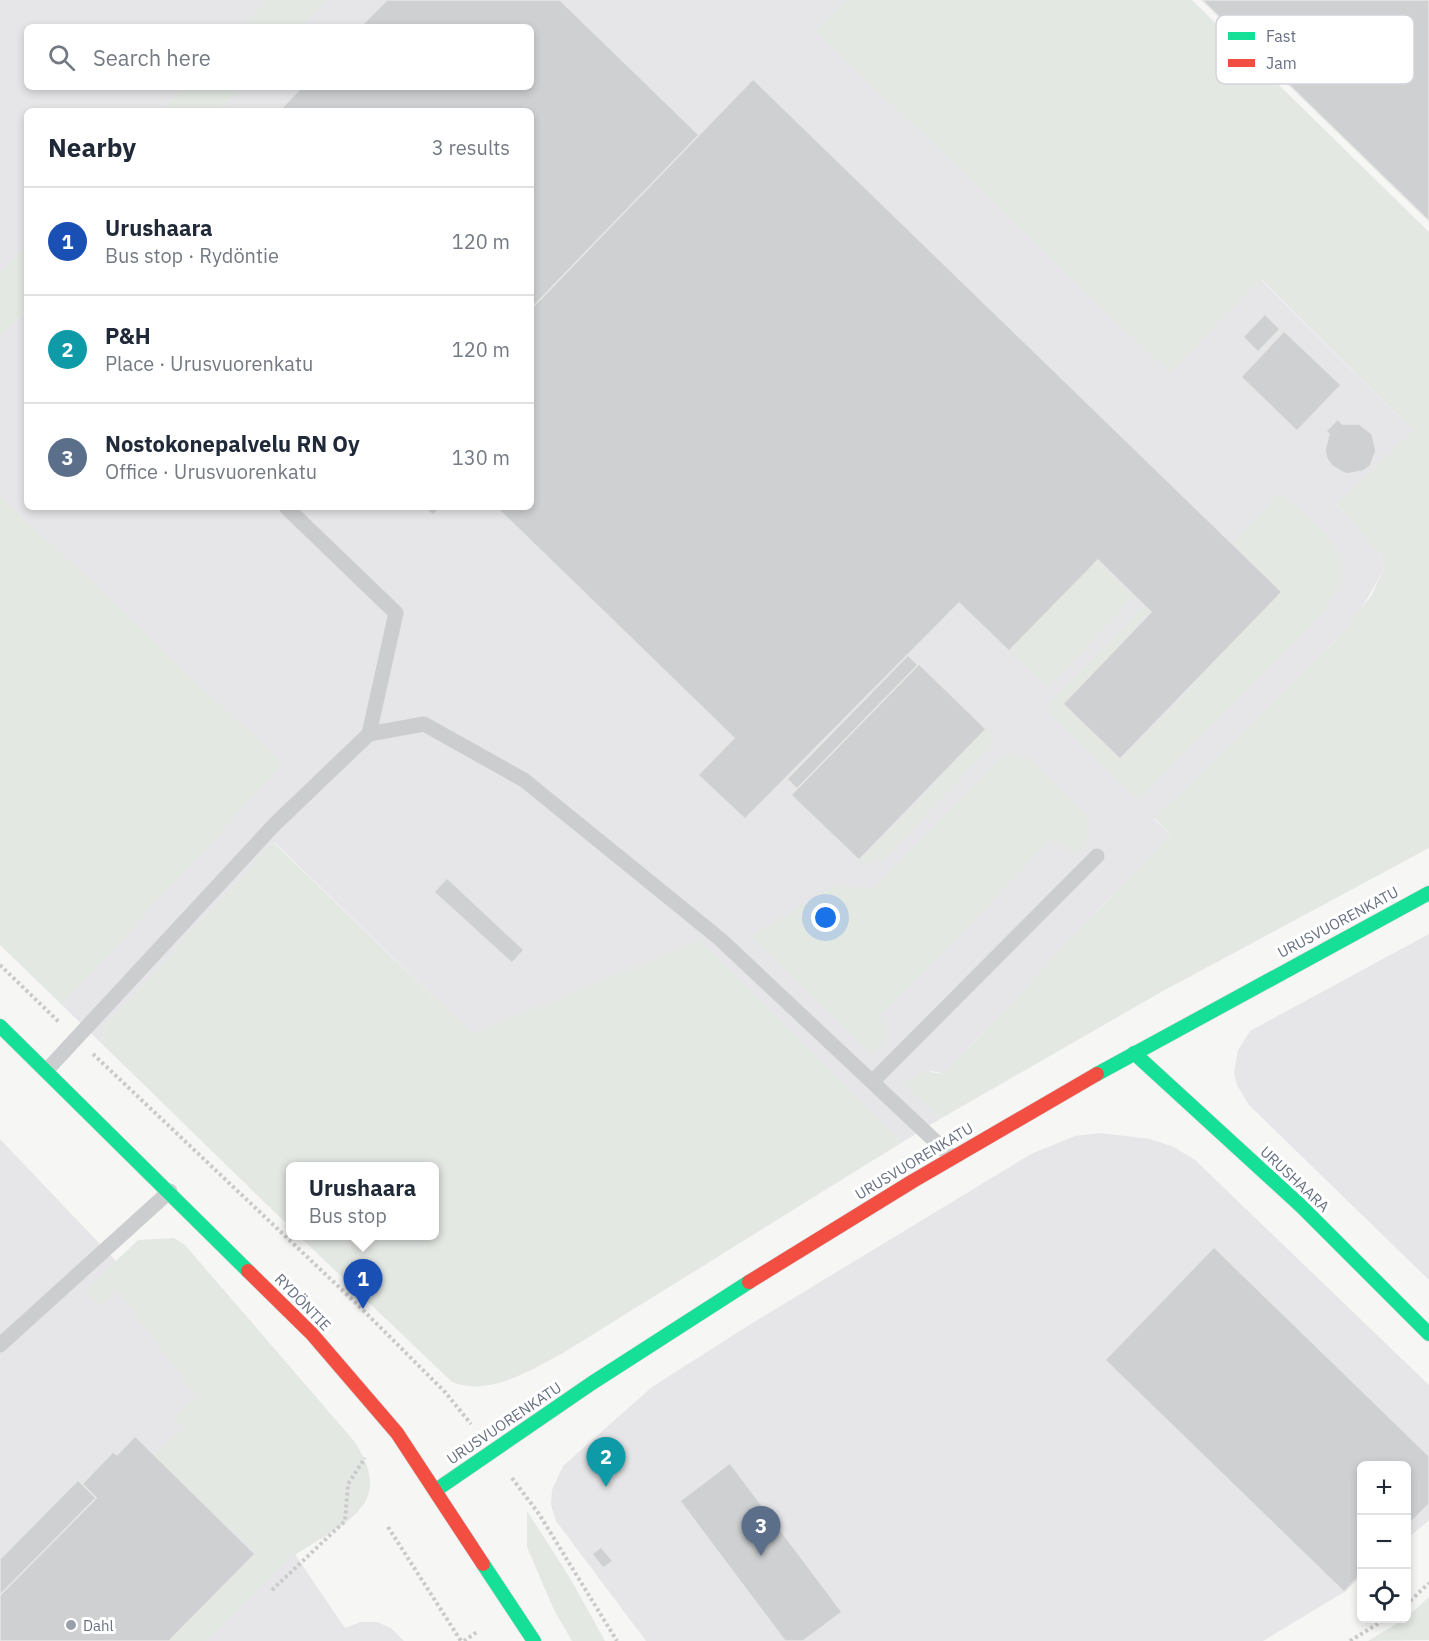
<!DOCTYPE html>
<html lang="en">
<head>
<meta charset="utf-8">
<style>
  body { margin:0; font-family:"IBM Plex Sans",sans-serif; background:#f2f2f3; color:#1f2937 }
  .controls { position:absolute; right:18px; bottom:18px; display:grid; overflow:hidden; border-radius:9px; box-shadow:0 3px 9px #0003 }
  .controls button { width:54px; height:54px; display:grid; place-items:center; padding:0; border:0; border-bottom:2px solid #e0e1e3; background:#fff; color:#1f2937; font:30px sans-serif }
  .you { position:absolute; left:826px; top:918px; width:21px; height:21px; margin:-15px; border:4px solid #fff; border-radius:50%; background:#1a73e8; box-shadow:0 0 0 9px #1a73e833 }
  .badge { display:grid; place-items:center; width:39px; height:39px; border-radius:50%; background:#565f6b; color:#fff; font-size:20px; font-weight:700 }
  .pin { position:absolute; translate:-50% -50px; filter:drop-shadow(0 2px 3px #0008) }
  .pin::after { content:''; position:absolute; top:32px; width:21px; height:18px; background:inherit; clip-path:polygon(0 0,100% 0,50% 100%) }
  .popup { position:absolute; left:286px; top:1162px; width:153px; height:78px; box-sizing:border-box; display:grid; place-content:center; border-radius:9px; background:#fff; filter:drop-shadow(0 2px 4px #0005); font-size:20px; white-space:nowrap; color:#747a83 }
  .popup b { font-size:22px; color:#1f2937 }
  .popup::after { content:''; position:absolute; left:50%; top:100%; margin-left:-12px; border:12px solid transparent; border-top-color:#fff }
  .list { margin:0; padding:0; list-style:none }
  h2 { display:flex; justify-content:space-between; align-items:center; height:78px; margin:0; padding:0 24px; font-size:26px }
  h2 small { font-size:20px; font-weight:400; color:#747a83 }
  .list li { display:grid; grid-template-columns:39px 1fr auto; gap:18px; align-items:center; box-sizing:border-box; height:108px; padding:0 24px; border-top:2px solid #e0e1e3 }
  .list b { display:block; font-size:22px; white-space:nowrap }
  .list p { margin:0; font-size:20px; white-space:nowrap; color:#747a83 }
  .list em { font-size:20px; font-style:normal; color:#747a83 }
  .icon { flex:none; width:33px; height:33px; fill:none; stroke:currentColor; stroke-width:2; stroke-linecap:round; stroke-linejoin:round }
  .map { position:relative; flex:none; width:1429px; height:1641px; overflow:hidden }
  .search { position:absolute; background:#fff; box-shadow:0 3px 9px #0003; left:24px; top:24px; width:510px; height:66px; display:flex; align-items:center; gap:15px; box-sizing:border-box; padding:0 21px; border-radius:9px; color:#747a83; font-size:22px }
  .panel { position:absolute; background:#fff; box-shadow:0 3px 9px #0003; left:24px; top:108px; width:510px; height:402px; border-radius:9px }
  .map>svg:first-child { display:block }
  .built { fill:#e6e6e8 }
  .green { fill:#e4e8e3 }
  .building { fill:#ced0d1; stroke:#e6e6e5; stroke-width:1.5 }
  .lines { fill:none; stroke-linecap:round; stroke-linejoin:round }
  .fast-casing { stroke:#d2d2d3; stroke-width:15 }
  .jam-casing { stroke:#d2d2d3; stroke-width:15 }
  .path { stroke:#cacacb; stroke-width:4; stroke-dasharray:3 3; stroke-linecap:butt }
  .lane { stroke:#cccdcf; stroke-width:15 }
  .fast { stroke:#16e098; stroke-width:14 }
  .jam { stroke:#f24e42; stroke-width:14 }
  .poi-dot { fill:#9aa0ab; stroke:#fff; stroke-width:2 }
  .labels { text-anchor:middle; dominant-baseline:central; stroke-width:6; stroke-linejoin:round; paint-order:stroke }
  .street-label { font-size:15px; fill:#687183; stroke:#fff }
  .poi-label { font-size:15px; fill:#687183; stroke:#fff; text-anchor:start }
  .key { fill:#fff; stroke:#d2d4da; stroke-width:1.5 }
  .key-label { font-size:16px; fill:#687183 }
</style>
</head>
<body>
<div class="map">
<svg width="1429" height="1641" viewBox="0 0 1429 1641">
  <rect width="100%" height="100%" fill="#f6f6f5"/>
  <g class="built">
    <path d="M 0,0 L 268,0 L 242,27 L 27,27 L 27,87 L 183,87 L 159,111 L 27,111 L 27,245 L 0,273 Z"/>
    <path d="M 326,0 L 845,0 L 816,30 L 1169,372 L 1260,279 L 1413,431 L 1337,505 L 1381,555 L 1383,571 L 1359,613 L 1339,637 L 1154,819 L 1170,834 L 944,1074 L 932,1071 L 903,1083 L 940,1119 L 901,1143 L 700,941 L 472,1034 L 274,842 L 106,1025 L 101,1043 L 62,1005 L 282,764 L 0,495 L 0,337 L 27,309 L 27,507 L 531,507 L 531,111 L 218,111 L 241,87 L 531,87 L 531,27 L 299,27 Z"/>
    <path d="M 1429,934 L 1429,1280 L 1249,1105 L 1237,1085 L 1234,1073 L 1238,1050 L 1250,1031 Z"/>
    <path d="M 1100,1133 L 1150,1139 L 1174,1147 L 1195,1160 L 1429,1385 L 1429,1520 L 1407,1539 L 1406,1466 L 1362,1466 L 1361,1577 L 1344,1592 L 1263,1641 L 646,1641 L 556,1521 L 551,1505 L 552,1490 L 563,1466 L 652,1387 L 746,1327 L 1031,1154 L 1075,1136 Z"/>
    <path d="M 0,1139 L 117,1262 L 294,1553 L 345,1628 L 361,1622 L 377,1622 L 391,1628 L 404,1641 L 0,1641 Z"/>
  </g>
  <g class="green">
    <path d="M 268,0 L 326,0 L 299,27 L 242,27 Z"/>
    <path d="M 845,0 L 1192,0 L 1429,232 L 1429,848 L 1163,991 L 940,1119 L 903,1083 L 923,1071 L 944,1074 L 1170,834 L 1154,818 L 1339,637 L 1371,596 L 1383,571 L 1381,555 L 1337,505 L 1413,431 L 1261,279 L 1169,372 L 815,30 Z"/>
    <path d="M 183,87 L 241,87 L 218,111 L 159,111 Z"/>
    <path d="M 27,245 L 27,309 L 0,337 L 0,273 Z"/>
    <path d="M 1280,492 C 1326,536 1372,560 1315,621 L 1139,800 L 1052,715 L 1049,711 L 1051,701 L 1144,605 L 1151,612 L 1063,704 L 1120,759 L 1282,593 L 1231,543 Z"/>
    <path d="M 0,495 L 283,764 L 62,1005 L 0,945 Z"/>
    <path d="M 1098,560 L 1135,596 L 1047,687 L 1009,651 Z"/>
    <path d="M 986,729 L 994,738 L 989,750 L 882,860 L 868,864 L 859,860 Z"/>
    <path d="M 1009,754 L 1028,758 L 1087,817 C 1093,833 1087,842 1078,855 L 1051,840 L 881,1015 C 886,1026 887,1035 883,1047 L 872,1054 L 750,937 L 833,886 L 875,888 L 996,761 Z"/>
    <path d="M 273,842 L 472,1034 L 700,940 L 901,1143 L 563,1353 C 531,1370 489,1397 452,1382 L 299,1236 L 435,1236 L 435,1166 L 291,1166 L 291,1228 L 101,1043 L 106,1025 Z"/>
    <path d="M 174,1238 L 185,1245 L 354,1441 C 398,1506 343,1523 295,1555 L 293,1554 L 206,1641 L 169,1641 L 255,1554 L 154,1455 L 183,1429 L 173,1417 L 196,1396 L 119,1292 L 99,1305 L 88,1293 L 91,1285 L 138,1240 Z"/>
    <path d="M 527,1511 L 570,1578 L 605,1641 L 572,1641 L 554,1610 L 527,1547 Z"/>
    <path d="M 1429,1597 L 1429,1640 L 1368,1641 L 1406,1618 Z"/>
  </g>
  <g class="building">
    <path d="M 387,0 L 560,0 L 699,135 L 531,309 L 531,111 L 279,111 L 302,87 L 531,87 L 531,27 L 360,27 Z"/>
    <path d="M 1202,0 L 1429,0 L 1429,221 Z"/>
    <path d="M 753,79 L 1282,592 L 1120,759 L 1063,704 L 1151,612 L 1098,560 L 1009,651 L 959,603 L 745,819 L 698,775 L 734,738 L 496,507 L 531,507 L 531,309 Z"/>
    <path d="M 1265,314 L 1280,329 L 1258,352 L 1243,337 Z"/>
    <path d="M 1284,331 L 1341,385 L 1297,431 L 1241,377 Z"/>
    <path d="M 1338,419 L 1342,424 L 1359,424 L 1372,434 L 1376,451 L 1370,466 L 1363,471 L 1346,474 L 1332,466 L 1327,459 L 1325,450 L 1329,434 L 1326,431 Z"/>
    <path d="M 424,507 L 441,507 L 433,515 Z"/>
    <path d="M 908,655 L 918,665 L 797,789 L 787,779 Z"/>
    <path d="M 919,664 L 986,729 L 859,860 L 791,795 Z"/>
    <path d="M 447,878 L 524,950 L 512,963 L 434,892 Z"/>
    <path d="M 1214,1247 L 1429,1456 L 1429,1504 L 1406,1527 L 1406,1466 L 1362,1466 L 1362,1573 L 1344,1592 L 1105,1360 Z"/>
    <path d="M 135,1436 L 255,1554 L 169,1641 L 0,1641 L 0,1595 L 96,1498 L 82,1484 L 113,1452 L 117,1455 Z"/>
    <path d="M 730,1463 L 842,1612 L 803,1641 L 785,1641 L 680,1501 Z"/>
    <path d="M 78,1480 L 96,1498 L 0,1595 L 0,1559 Z"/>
    <path d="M 601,1547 L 613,1561 L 603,1568 L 592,1554 Z"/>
  </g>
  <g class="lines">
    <g class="fast-casing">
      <g id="fast">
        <path d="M 0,1026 L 248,1271"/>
        <path d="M 1134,1053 L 1301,1206 L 1429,1334"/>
        <path d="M 1097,1074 L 1429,893"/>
        <path d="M 436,1490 L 592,1383 L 749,1282"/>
        <path d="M 483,1564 L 534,1641"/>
      </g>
    </g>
    <g class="jam-casing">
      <g id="jam">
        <path d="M 248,1271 L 312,1334 L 397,1433 L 483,1564"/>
        <path d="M 749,1282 L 913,1181 L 1097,1074"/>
      </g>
    </g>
    <g class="path">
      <path d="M 0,965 L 59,1022"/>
      <path d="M 93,1054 L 360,1307 L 445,1392 L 471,1424"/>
      <path d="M 512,1478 L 539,1514 L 617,1641"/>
      <path d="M 388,1527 L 461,1641"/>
      <path d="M 272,1590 L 345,1521 L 348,1484 L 365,1458"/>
      <path d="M 1406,1605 L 1429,1583"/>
      <path d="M 464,1641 L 478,1631"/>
      <path d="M 1350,1641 L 1387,1618"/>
    </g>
    <g class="lane">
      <path d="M 286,507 L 396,613 L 369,734"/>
      <path d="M 46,1071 L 274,825 L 369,734 L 424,724 L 524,780 L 720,939 L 952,1157"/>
      <path d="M 873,1081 L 1097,856"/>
      <path d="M 0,1345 L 170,1191"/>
    </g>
    <use href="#fast" class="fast"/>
    <use href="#jam" class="jam"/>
  </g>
  <circle class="poi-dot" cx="71" cy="1625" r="6"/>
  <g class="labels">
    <g class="street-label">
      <text transform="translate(1338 922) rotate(-28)">URUSVUORENKATU</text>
      <text transform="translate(914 1161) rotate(-31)">URUSVUORENKATU</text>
      <text transform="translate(1295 1179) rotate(43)">URUSHAARA</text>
      <text transform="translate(303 1302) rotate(46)">RYDÖNTIE</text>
      <text transform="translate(504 1423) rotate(-34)">URUSVUORENKATU</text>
    </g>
    <g class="poi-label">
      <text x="83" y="1625">Dahl</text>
    </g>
  </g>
  <rect x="1216" y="15" width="198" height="69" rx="9" class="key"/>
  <rect x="1228" y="32" width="27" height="8" fill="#16e098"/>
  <rect x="1228" y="59" width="27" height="8" fill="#f24e42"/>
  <g class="key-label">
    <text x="1266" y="42">Fast</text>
    <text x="1266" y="69">Jam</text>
  </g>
</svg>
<div class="controls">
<button>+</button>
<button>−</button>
<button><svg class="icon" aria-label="locate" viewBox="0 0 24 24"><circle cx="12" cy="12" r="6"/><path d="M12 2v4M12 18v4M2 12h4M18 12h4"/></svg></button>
</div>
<div class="you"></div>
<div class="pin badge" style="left:363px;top:1309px;background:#1a4fb4">1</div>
<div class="popup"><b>Urushaara</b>Bus stop</div>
<div class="pin badge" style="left:606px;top:1487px;background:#0f9aa8">2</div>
<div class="pin badge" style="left:761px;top:1556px;background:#5c6f8a">3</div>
<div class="search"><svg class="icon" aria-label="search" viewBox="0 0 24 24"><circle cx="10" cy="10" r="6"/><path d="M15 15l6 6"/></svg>Search here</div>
<section class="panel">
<h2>Nearby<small>3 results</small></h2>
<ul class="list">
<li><span class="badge" style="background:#1a4fb4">1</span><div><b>Urushaara</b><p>Bus stop · Rydöntie</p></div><em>120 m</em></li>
<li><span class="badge" style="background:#0f9aa8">2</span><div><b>P&amp;H</b><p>Place · Urusvuorenkatu</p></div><em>120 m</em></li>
<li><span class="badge" style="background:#5c6f8a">3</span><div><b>Nostokonepalvelu RN Oy</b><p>Office · Urusvuorenkatu</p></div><em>130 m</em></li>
</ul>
</section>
</div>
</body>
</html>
